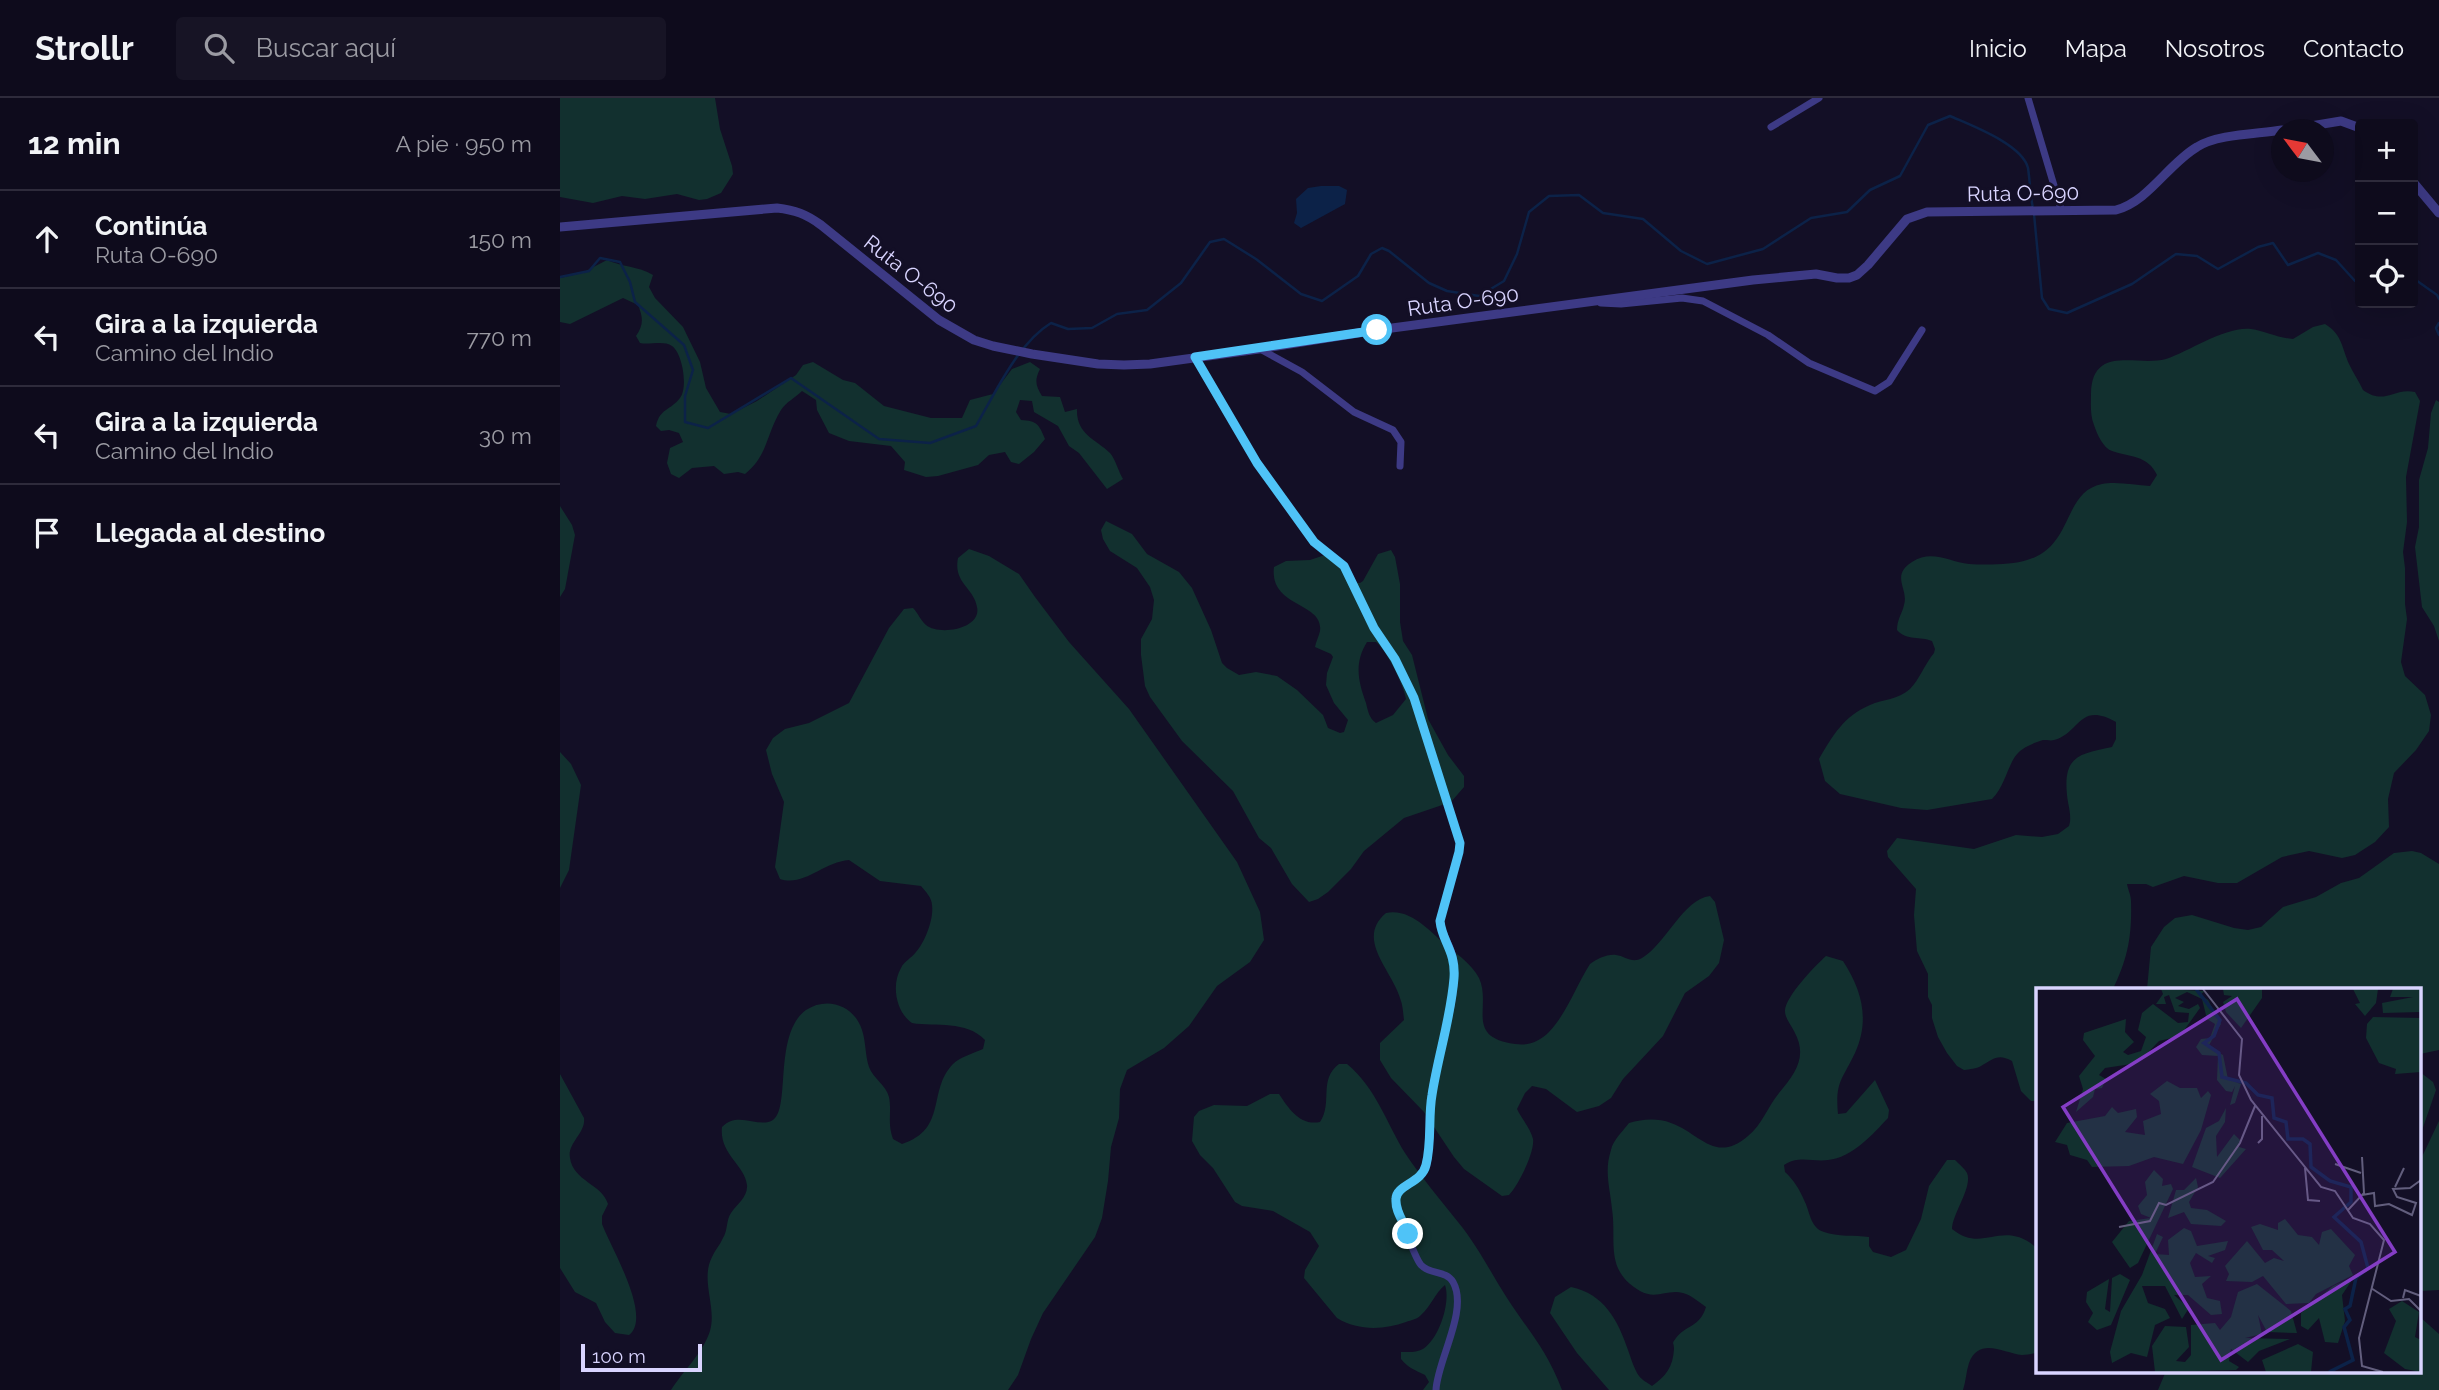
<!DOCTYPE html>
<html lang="es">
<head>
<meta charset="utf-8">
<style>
  body { margin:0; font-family:Raleway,sans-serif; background:#171425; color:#f1f3f6 }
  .controls { position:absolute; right:21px; top:21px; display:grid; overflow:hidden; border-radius:7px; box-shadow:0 7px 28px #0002 }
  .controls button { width:63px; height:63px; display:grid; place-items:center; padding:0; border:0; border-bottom:2px solid #2e2b3b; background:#0e0b1c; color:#f1f3f6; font:35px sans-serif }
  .compass { position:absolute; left:1711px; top:21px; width:63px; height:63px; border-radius:50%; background:#0e0b1c; box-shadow:0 7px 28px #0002; rotate:302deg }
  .scale { position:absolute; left:21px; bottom:18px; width:121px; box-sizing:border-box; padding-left:7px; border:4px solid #d9d4ff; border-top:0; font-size:19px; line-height:24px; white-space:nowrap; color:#d9d4ff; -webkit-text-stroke:5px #130f26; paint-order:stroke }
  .stop { position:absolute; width:21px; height:21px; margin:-16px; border:5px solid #4fc3f7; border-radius:50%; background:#fff }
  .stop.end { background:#4fc3f7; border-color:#fff; box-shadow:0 2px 7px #0008 }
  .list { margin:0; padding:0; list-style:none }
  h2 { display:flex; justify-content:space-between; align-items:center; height:91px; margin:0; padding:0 28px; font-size:30px }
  h2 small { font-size:23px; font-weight:400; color:#9b9ba3 }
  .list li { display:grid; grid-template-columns:46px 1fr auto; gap:21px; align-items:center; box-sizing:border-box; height:98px; padding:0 28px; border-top:2px solid #2e2b3b }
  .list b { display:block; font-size:26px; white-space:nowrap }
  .list p { margin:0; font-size:23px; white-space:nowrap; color:#9b9ba3 }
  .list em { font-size:23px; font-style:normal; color:#9b9ba3 }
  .icon { flex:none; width:38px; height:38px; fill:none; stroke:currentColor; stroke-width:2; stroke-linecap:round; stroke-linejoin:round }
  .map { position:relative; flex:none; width:1879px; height:1292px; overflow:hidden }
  header { display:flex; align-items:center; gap:42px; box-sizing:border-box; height:98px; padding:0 35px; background:#0e0b1c; border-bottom:2px solid #2e2b3b }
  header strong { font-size:33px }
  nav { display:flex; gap:38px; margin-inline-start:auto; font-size:24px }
  .search { width:490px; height:63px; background:#171425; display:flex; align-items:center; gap:18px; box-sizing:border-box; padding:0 24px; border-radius:7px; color:#9b9ba3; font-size:26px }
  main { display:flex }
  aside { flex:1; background:#0e0b1c }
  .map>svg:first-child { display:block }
  .green { fill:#12302f; fill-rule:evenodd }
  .water { fill:#0c2248 }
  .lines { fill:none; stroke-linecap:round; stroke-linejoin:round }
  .stream { stroke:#0c2248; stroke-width:2.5 }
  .minor { stroke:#3d3a85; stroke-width:7 }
  .tertiary { stroke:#3d3a85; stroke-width:9 }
  .route { stroke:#4fc3f7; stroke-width:9 }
  .labels { text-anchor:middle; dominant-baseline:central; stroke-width:6; stroke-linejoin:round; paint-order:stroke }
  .street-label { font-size:21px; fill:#d9d4ff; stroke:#130f26 }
  .inset-river { fill:none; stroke:#0c2248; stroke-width:3.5 }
  .inset-road { fill:none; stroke:#625e7d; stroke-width:2 }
  .view { fill:#843dc5; fill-opacity:0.15; stroke:#843dc5; stroke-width:3.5 }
  .inset-edge { fill:none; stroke:#d9d4ff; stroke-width:3.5 }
</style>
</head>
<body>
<header>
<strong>Strollr</strong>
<div class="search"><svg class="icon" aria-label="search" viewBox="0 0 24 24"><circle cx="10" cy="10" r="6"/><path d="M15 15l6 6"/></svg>Buscar aquí</div>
<nav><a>Inicio</a><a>Mapa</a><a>Nosotros</a><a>Contacto</a></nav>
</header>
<main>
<aside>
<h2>12 min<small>A pie · 950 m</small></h2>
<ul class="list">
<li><svg class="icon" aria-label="ahead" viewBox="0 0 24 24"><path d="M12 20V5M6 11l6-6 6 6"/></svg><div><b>Continúa</b><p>Ruta O-690</p></div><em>150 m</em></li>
<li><svg class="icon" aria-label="left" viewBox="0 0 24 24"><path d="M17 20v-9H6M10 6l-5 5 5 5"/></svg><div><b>Gira a la izquierda</b><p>Camino del Indio</p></div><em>770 m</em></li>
<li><svg class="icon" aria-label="left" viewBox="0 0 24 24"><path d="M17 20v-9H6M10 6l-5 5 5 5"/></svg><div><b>Gira a la izquierda</b><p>Camino del Indio</p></div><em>30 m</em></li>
<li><svg class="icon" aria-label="arrive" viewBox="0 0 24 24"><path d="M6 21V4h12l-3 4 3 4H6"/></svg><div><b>Llegada al destino</b></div></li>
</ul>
</aside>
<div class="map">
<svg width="1879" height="1292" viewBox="0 0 1879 1292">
  <rect width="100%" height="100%" fill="#130f26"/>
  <g class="green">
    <path d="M 0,0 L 155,0 L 160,31 L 172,68 L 173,76 L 161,95 L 147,101 L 139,102 L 117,96 L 85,101 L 62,98 L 33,105 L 0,99 Z"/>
    <path d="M 47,162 C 62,169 78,168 93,177 L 89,189 L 95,200 L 123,229 L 140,264 L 146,290 L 160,314 L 171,316 L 197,303 L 236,277 L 243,267 L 253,264 L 283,282 L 295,285 L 324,308 L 371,320 L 402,320 L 410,302 L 433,296 L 452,271 L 470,264 L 480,271 C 474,283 476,288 482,298 L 500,299 L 505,314 L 517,311 C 516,336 535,341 550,355 C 556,362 558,373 563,381 L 547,391 L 519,355 L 509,348 L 498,328 L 474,314 L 472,303 L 460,302 L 456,314 L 461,322 C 477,323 479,326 485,341 L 474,354 L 459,366 L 451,364 L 445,354 L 429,357 L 418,367 L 378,378 L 366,379 L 344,372 L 345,364 L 331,348 L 289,343 L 269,335 L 257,312 L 256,302 L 242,293 C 235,300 226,304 221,312 C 206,336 208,358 185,376 L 178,374 L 164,376 L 154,368 L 132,370 L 119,380 L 111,376 L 107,365 L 110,350 L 123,344 L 119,335 L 109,332 L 101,333 L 96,328 C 100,310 110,313 120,300 C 128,290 123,256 112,248 C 104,242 90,247 80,245 L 76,238 C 84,227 83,219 78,207 L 63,200 L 10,226 L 0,224 L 0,180 L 22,175 Z"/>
    <path d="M 1765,226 C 1782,236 1782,250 1789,266 C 1793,275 1799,283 1803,292 C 1825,308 1834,289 1855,294 L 1860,303 L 1846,379 L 1847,424 L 1843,454 L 1845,470 L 1845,506 L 1847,521 L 1841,564 L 1845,578 L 1865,597 L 1871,617 L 1869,633 L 1856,652 L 1834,675 L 1828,701 L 1829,729 L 1815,744 L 1795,757 L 1782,760 L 1749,753 L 1722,759 L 1677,785 L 1658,785 L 1624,778 L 1593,789 L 1586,786 L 1567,786 C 1568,792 1571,797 1571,803 C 1572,838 1568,860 1553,891 L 1478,891 L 1478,1003 L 1471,1003 L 1461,993 L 1452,963 C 1438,955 1433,961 1421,968 C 1416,971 1410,971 1404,972 L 1397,968 L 1387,955 L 1378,939 L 1372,920 L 1372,907 L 1368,899 L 1368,876 L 1357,853 L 1354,817 L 1356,791 L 1328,759 L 1327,753 L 1337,740 L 1414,751 L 1456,737 L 1482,739 L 1498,736 L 1509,728 L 1510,724 C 1511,714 1508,707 1507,697 C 1503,657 1520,656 1552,649 L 1556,641 L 1556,624 C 1519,603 1520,635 1494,642 C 1492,643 1486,642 1483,642 C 1476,644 1464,649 1459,654 C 1448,664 1446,687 1432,701 L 1367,712 L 1341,710 L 1280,696 L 1265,683 L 1259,661 C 1273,637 1284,618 1310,607 C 1323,601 1338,602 1350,591 C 1359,582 1365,566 1374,555 L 1375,551 L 1372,543 C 1360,538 1347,543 1337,532 C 1337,521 1342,516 1344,507 C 1349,491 1330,478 1352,464 C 1372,451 1389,464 1409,466 C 1425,467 1452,467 1467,462 C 1514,449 1502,394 1542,386 C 1556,383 1575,387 1590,388 L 1597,377 C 1588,357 1569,359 1552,353 C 1543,350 1537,336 1534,327 C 1530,317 1531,307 1531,296 C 1532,246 1577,269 1606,261 C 1630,253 1666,228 1691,231 C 1705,233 1718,240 1733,241 L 1753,229 Z"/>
    <path d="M 1876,302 L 1879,304 L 1879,543 L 1874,528 L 1862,509 L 1855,449 L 1859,429 L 1859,382 L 1868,350 L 1871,315 Z"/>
    <path d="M 0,408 L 12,427 L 15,437 L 5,491 L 0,499 Z"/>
    <path d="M 546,423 L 572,436 L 587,456 L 619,474 L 632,490 L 651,532 L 662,565 L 667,570 L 679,577 L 696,574 L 717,578 L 737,592 L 763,617 L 768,630 L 780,635 L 784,634 L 788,622 L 774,605 L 766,587 L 767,575 L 773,559 L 771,556 L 755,549 C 756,543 759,538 760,533 C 764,504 709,510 714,469 L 726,463 L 750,462 L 768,456 L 776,461 L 791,484 L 800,485 L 803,483 L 818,456 L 831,452 L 835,459 L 840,486 L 840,524 L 843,543 L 852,557 L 868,621 L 888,657 L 904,678 L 904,689 L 891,704 L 844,720 L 804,753 L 791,771 L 768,794 L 758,801 L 749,804 L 732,786 L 711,750 L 699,740 L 673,693 L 622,643 L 590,599 L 585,588 L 581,557 L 581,541 L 592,521 L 594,502 L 590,489 L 577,470 L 550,453 L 543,441 L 541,432 ZM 807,544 L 816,544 C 826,551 844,588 846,601 L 833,617 L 816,625 C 809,620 808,613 806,605 C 798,583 794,565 807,544 Z"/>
    <path d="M 409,451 L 429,458 L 459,476 L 475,499 L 509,544 L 569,611 L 677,764 L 700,814 L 704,842 L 690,864 L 657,888 L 629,928 L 604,950 L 567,972 L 560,991 L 559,1020 L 551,1049 L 548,1083 L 542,1120 L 535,1139 L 483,1215 L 471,1241 L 458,1277 L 448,1292 L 111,1292 C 123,1273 143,1255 150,1233 C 157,1209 140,1182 152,1159 C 155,1152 160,1147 163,1140 C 168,1132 166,1122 171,1115 C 177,1106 188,1099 187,1087 C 185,1067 159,1056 162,1029 C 178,1012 199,1031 213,1022 C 231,1010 213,936 246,912 C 267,898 294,907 302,932 C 306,944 305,957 309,969 C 313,980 326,987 329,999 C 332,1015 327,1025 333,1041 L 342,1046 C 388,1031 367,993 393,966 C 400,959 414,955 423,951 L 425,942 C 406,922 376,929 352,925 C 336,914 331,887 341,870 C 344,863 352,860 356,854 C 365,844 374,821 372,807 C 372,800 366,794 361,788 L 320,783 L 289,762 C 263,764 244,789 220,781 L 215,769 L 224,704 L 212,676 L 206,652 L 213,640 L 225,631 L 249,625 L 289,605 L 329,530 L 344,511 L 353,510 C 358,515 361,523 366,527 C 379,538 422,531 417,509 C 414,490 393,485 398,460 Z"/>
    <path d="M 0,654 L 11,666 L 21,687 L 9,772 L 0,790 Z"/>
    <path d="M 1852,753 L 1861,755 L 1879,766 L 1879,952 L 1860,956 L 1860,891 L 1587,891 L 1591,849 L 1604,829 L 1615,820 L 1632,817 L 1674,830 L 1688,832 L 1701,829 L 1723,809 L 1756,799 L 1781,785 L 1799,780 L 1834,755 Z"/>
    <path d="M 1150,798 L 1155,804 L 1164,842 L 1159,865 L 1149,878 L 1125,895 L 1103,938 L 1063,981 L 1051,1000 L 1039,1008 L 1017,1014 L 986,991 L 972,988 L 965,995 L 957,1011 C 961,1020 971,1031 973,1041 C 975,1054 958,1088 949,1097 L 942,1098 L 904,1071 L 894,1059 L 864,1014 L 831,980 L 820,962 L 820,945 L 844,922 C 843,915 843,907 840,900 C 832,872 795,841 826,815 C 852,810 871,835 889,850 C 900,858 912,867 919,880 C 932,908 904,939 955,946 C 968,948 979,944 989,934 C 1007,915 1016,888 1030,866 C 1037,861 1047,856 1056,857 C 1065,858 1072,866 1082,860 C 1106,846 1123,801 1150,798 Z"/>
    <path d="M 1266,858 L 1283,863 C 1302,892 1310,922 1295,955 C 1282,982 1275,984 1278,1016 L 1286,1015 L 1315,982 L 1329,1012 L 1328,1020 C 1313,1036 1292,1060 1268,1062 C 1252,1064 1239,1057 1224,1067 L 1225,1074 C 1233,1081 1240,1092 1244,1102 C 1250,1113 1250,1130 1264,1134 C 1277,1139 1295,1137 1309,1139 L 1309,1148 L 1313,1154 L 1331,1159 L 1346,1152 L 1361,1121 L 1369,1088 L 1387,1062 L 1395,1062 C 1399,1066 1405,1071 1407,1075 C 1413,1089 1392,1116 1392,1131 C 1424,1157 1442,1119 1478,1151 L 1478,1254 C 1473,1256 1467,1257 1462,1257 C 1444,1255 1419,1238 1409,1265 C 1406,1274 1406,1283 1403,1292 L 1049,1292 L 1017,1255 L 990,1215 L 995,1199 L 1011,1189 C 1044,1196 1058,1222 1068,1252 C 1071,1260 1074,1271 1079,1278 C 1082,1282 1088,1285 1092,1288 C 1106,1278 1113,1269 1114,1251 C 1114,1243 1111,1247 1116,1240 C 1126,1227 1140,1229 1146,1209 C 1139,1204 1131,1197 1123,1195 C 1107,1191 1096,1202 1080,1193 C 1044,1172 1057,1144 1052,1111 C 1050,1090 1044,1073 1051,1052 C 1053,1042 1063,1033 1069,1025 C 1083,1021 1097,1020 1111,1025 C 1141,1036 1155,1066 1188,1038 C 1202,1027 1208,1008 1219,995 C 1236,975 1248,958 1234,933 C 1231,927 1225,920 1225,913 C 1225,899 1255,868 1266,858 Z"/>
    <path d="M 779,966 L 787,966 C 816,990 826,1024 845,1055 C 861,1079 880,1101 898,1124 C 917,1147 931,1175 947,1200 C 969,1234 987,1252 1002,1292 L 863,1292 L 869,1284 L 865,1277 C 855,1272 848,1270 841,1261 L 841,1254 C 848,1254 856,1255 863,1251 C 879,1241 891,1204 885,1187 C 875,1195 871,1208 861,1217 C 858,1221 851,1222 846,1224 C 824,1232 798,1233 777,1220 L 744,1180 L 745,1172 L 759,1148 L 750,1134 L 713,1113 L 682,1108 L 675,1104 L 653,1070 L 640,1057 L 632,1043 L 634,1019 L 639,1013 L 654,1007 L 687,1008 L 710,996 L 719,996 C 729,1011 740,1028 760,1024 C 773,1004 758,982 779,966 Z"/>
    <path d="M 1860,974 L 1873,984 L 1876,992 L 1860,1038 Z"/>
    <path d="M 0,976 L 24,1020 C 26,1035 7,1045 10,1060 C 13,1083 42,1086 48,1106 L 42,1118 L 42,1126 C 50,1148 93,1219 69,1237 L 55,1235 L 45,1224 L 36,1205 L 15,1194 L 0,1170 Z"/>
    <path d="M 1879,1023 L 1879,1192 L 1860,1193 L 1860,1063 Z"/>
    <path d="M 1860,1219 L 1879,1236 L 1879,1292 L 1598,1292 L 1606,1273 L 1860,1273 Z"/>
  </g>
  <path class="water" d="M 761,88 L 779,88 L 787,92 L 785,106 L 741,130 L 734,125 L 737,115 L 736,101 L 748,90 Z"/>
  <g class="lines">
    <g class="stream">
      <path d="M 1474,116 L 1482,200 L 1489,211 L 1507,215 L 1572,186 L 1616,156 L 1637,158 L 1658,171 L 1698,149 L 1713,145 L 1728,167 L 1758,155 L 1776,162 L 1795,183 L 1800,183"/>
      <path d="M 0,179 L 29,173 L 40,160 L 60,164 L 70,184 L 75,204 L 124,247 L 133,272 L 125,298 L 125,324 L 148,330 L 231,280 L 319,341 L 370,345 L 416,328 C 435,295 458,245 491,225 L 508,231 L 532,230 L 557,216 L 587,212 L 621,185 L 650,144 L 664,141 L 696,161 L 741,196 L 762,203 L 798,178 L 811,156 L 822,150 L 829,153 L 869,185 L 887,193 L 919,198 L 944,183 L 957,156 L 969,114 L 989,98 L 1019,97 L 1043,115 L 1083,121 L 1121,153 L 1147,166 L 1203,151 L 1251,120 L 1287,114 L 1310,92 L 1340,78 L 1368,27 L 1390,18 C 1410,27 1462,46 1468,70 C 1470,83 1470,97 1473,110"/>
      <path d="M 1853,180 L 1877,197 L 1879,201"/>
      <path d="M 1879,225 L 1876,230 L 1879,237"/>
    </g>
    <g class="minor">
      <path d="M 1468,0 L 1501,111"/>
      <path d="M 1211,29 L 1259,0"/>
      <path d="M 1041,205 L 1061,206 L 1122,200 L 1143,203 L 1208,237 L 1249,265 L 1315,293 L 1329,284 L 1362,232"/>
      <path d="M 700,251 L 742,274 L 794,314 L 833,332 L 841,344 L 840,368"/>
      <path d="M 635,259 L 697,365 L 754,444 L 784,468 L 814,530 L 835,561 L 854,600 L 900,745 L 899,754 L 880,823 C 882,837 892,849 894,863 C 898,907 876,956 871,1000 C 869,1020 872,1050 866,1069 C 860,1084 839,1087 836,1098 C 834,1105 855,1160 861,1167 C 870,1177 886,1172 893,1184 C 909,1212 877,1263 876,1292"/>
    </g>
    <g class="tertiary">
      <path d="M 1726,32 L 1781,23 L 1800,30"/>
      <path d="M 1853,84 L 1879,115"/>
      <path d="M 0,129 L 217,110 C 235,112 246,116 261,127 L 379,222 L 414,242 L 433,248 L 472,256 L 538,266 L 564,267 L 590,266 L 699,251 L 817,232 L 1193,182 L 1256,176 L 1277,180 L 1289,180 L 1297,177 L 1308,167 L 1347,121 L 1367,114 L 1556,112 C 1589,103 1608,66 1637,49 C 1657,36 1697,36 1722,32"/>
    </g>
  </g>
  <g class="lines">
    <path class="route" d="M 817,232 L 635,259 L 697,365 L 754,444 L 784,468 L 814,530 L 835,561 L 854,600 L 900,745 L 899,754 L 880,823 C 882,844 896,853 894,880 C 891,919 878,958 872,997 C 868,1019 872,1044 866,1067 C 862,1085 836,1087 836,1101 C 835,1115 845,1124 848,1136"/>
  </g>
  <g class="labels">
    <g class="street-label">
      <text transform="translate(1463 95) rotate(-1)">Ruta O-690</text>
      <text transform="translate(351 176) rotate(38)">Ruta O-690</text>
      <text transform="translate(903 203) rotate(-8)">Ruta O-690</text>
    </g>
  </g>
  <g transform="translate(1476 890)">
    <rect width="385" height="385" fill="#130f26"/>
    <path d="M 125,1 L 169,3 L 164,7 L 172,12 L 185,36 L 172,59 L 187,67 L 192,91 L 205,96 L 199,115 L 194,117 L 199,98 L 196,104 L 190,103 L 181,92 L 182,68 L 166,67 L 160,59 L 165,51 L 174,50 L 179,36 L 171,31 L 166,11 L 151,4 L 139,10 L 148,14 L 142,18 L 153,21 L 162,16 L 164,20 L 144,48 L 123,53 L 102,75 L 69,80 L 63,87 L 70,91 L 66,100 L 59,101 L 57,109 L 40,124 L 47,101 L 43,88 L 59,68 L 47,52 L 48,45 L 90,31 L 89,44 L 98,54 L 87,64 L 92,67 L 105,63 L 110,49 L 102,42 L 106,25 L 117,16 L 142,35 L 152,34 L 153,25 L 139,24 L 133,7 L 128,9 L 130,16 L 120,16 L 127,6 ZM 187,1 L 226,1 L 226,10 L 205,40 L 190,24 L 187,14 L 196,8 L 188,7 ZM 317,1 L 342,1 L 340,15 L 329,28 L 319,16 L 324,15 ZM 357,1 L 385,1 L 385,24 L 347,25 L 346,15 L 377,9 L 354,9 ZM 337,29 L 385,30 L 385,84 L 359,86 L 360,81 L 343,75 L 330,50 L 331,36 ZM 131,93 L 144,100 L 161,100 L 165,110 L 172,103 L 175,107 L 165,142 L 147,176 L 118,169 L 93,178 L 56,179 L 51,172 L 34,167 L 31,157 L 19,154 L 31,135 L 69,128 L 76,119 L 82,125 L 100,121 L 101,129 L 89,144 L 109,147 L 107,133 L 125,126 L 123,113 L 114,106 ZM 190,120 L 189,134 L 180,148 L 181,169 L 198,146 L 204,152 L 203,159 L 210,161 L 184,190 L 156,179 L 170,140 L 183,133 ZM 118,182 L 127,191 L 126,198 L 135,196 L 137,201 L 102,275 L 94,280 L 76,254 L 93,233 L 115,230 L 105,226 L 102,218 L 111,207 L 109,194 ZM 160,190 L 162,199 L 153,214 L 155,220 L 171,222 L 190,233 L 185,238 L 155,236 L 148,224 L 132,230 L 140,202 L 148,202 ZM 249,231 L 262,247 L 276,249 L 283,257 L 286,244 L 295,241 L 319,267 L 313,278 L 317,287 L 280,306 L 273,315 L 250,316 L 227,288 L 216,294 L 190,293 L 193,286 L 189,278 L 211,253 L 229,275 L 238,270 L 248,273 L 236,262 L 227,262 L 215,239 L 224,236 L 242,242 L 242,235 ZM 148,240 L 155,243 L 161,258 L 192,253 L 189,262 L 172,268 L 179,270 L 176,275 L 160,265 L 154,275 L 159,289 L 175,288 L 166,296 L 171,310 L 184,313 L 186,326 L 175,327 L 152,307 L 138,307 L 153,320 L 146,331 L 129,298 L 106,298 L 112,315 L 129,321 L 134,330 L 119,337 L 111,369 L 95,365 L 76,375 L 74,364 L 85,323 L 106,287 L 121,246 L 127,249 L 119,266 L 133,267 L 132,252 ZM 84,286 L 94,292 L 75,337 L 61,342 L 52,334 L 57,325 L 50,314 L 51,304 L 73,291 L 69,321 L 74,324 L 76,290 ZM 318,289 L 306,307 L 309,333 L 302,355 L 289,354 L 283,330 L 272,342 L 265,338 L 265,325 L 297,298 ZM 221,296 L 255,323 L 261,345 L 231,344 L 222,327 L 226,346 L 209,350 L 254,351 L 223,363 L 212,374 L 195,361 L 193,373 L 203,379 L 200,382 L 119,384 L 116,358 L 129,338 L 150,339 L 153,359 L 140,373 L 149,374 L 155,367 L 155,337 L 179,335 L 184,342 L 195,329 L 202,304 ZM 366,313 L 383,324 L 379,349 L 385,352 L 385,384 L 369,381 L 348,365 L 360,333 L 353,321 ZM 262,356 L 277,364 L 275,384 L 230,384 L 226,372 Z" fill="#12302f"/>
    <path class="inset-river" d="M 160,1 L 184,32 L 178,48 L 168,55 L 183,65 L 186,89 L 210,95 L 222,107 L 236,110 L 238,130 L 250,134 L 252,151 L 267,151 L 274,156 L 275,179 L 294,193 L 315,199 L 315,214 L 298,229 L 325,254 L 332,280 L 320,290 L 314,318 L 309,321 L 314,332 L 308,339 L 317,372 L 293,384"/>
    <path class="inset-road" d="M 167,1 L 206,51 L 203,87 L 215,112 L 285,199 L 299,203 L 317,230 L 334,236 L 348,252 L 323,350 L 326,378 L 347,384M 222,155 L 226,151 L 226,128M 299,176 L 325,185M 269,180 L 272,212 L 284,213M 359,199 L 368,180M 326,207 L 338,205 L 339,218 L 353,216 L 376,227 L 380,215 L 361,209 L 357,201 L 374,200 L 385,192M 312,222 L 328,205 L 326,169M 83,239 L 114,233 L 123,215 L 130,217 L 177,194 L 204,155 L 219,118M 335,300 L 355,313 L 373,311 L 385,323M 367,310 L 369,302 L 385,308"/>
    <path class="view" d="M 201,11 L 359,264 L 185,372 L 27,119 Z"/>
    <rect width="385" height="385" class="inset-edge"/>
  </g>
</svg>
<div class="controls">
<button>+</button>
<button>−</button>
<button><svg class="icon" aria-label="locate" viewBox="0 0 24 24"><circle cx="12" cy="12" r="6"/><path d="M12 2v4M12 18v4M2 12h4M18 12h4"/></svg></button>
</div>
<svg class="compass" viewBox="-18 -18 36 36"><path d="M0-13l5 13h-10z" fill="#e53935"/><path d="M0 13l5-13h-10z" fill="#9b9ba3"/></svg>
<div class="scale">100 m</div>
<div class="stop" style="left:817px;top:232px"></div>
<div class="stop end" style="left:848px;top:1136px"></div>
</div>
</main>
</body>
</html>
